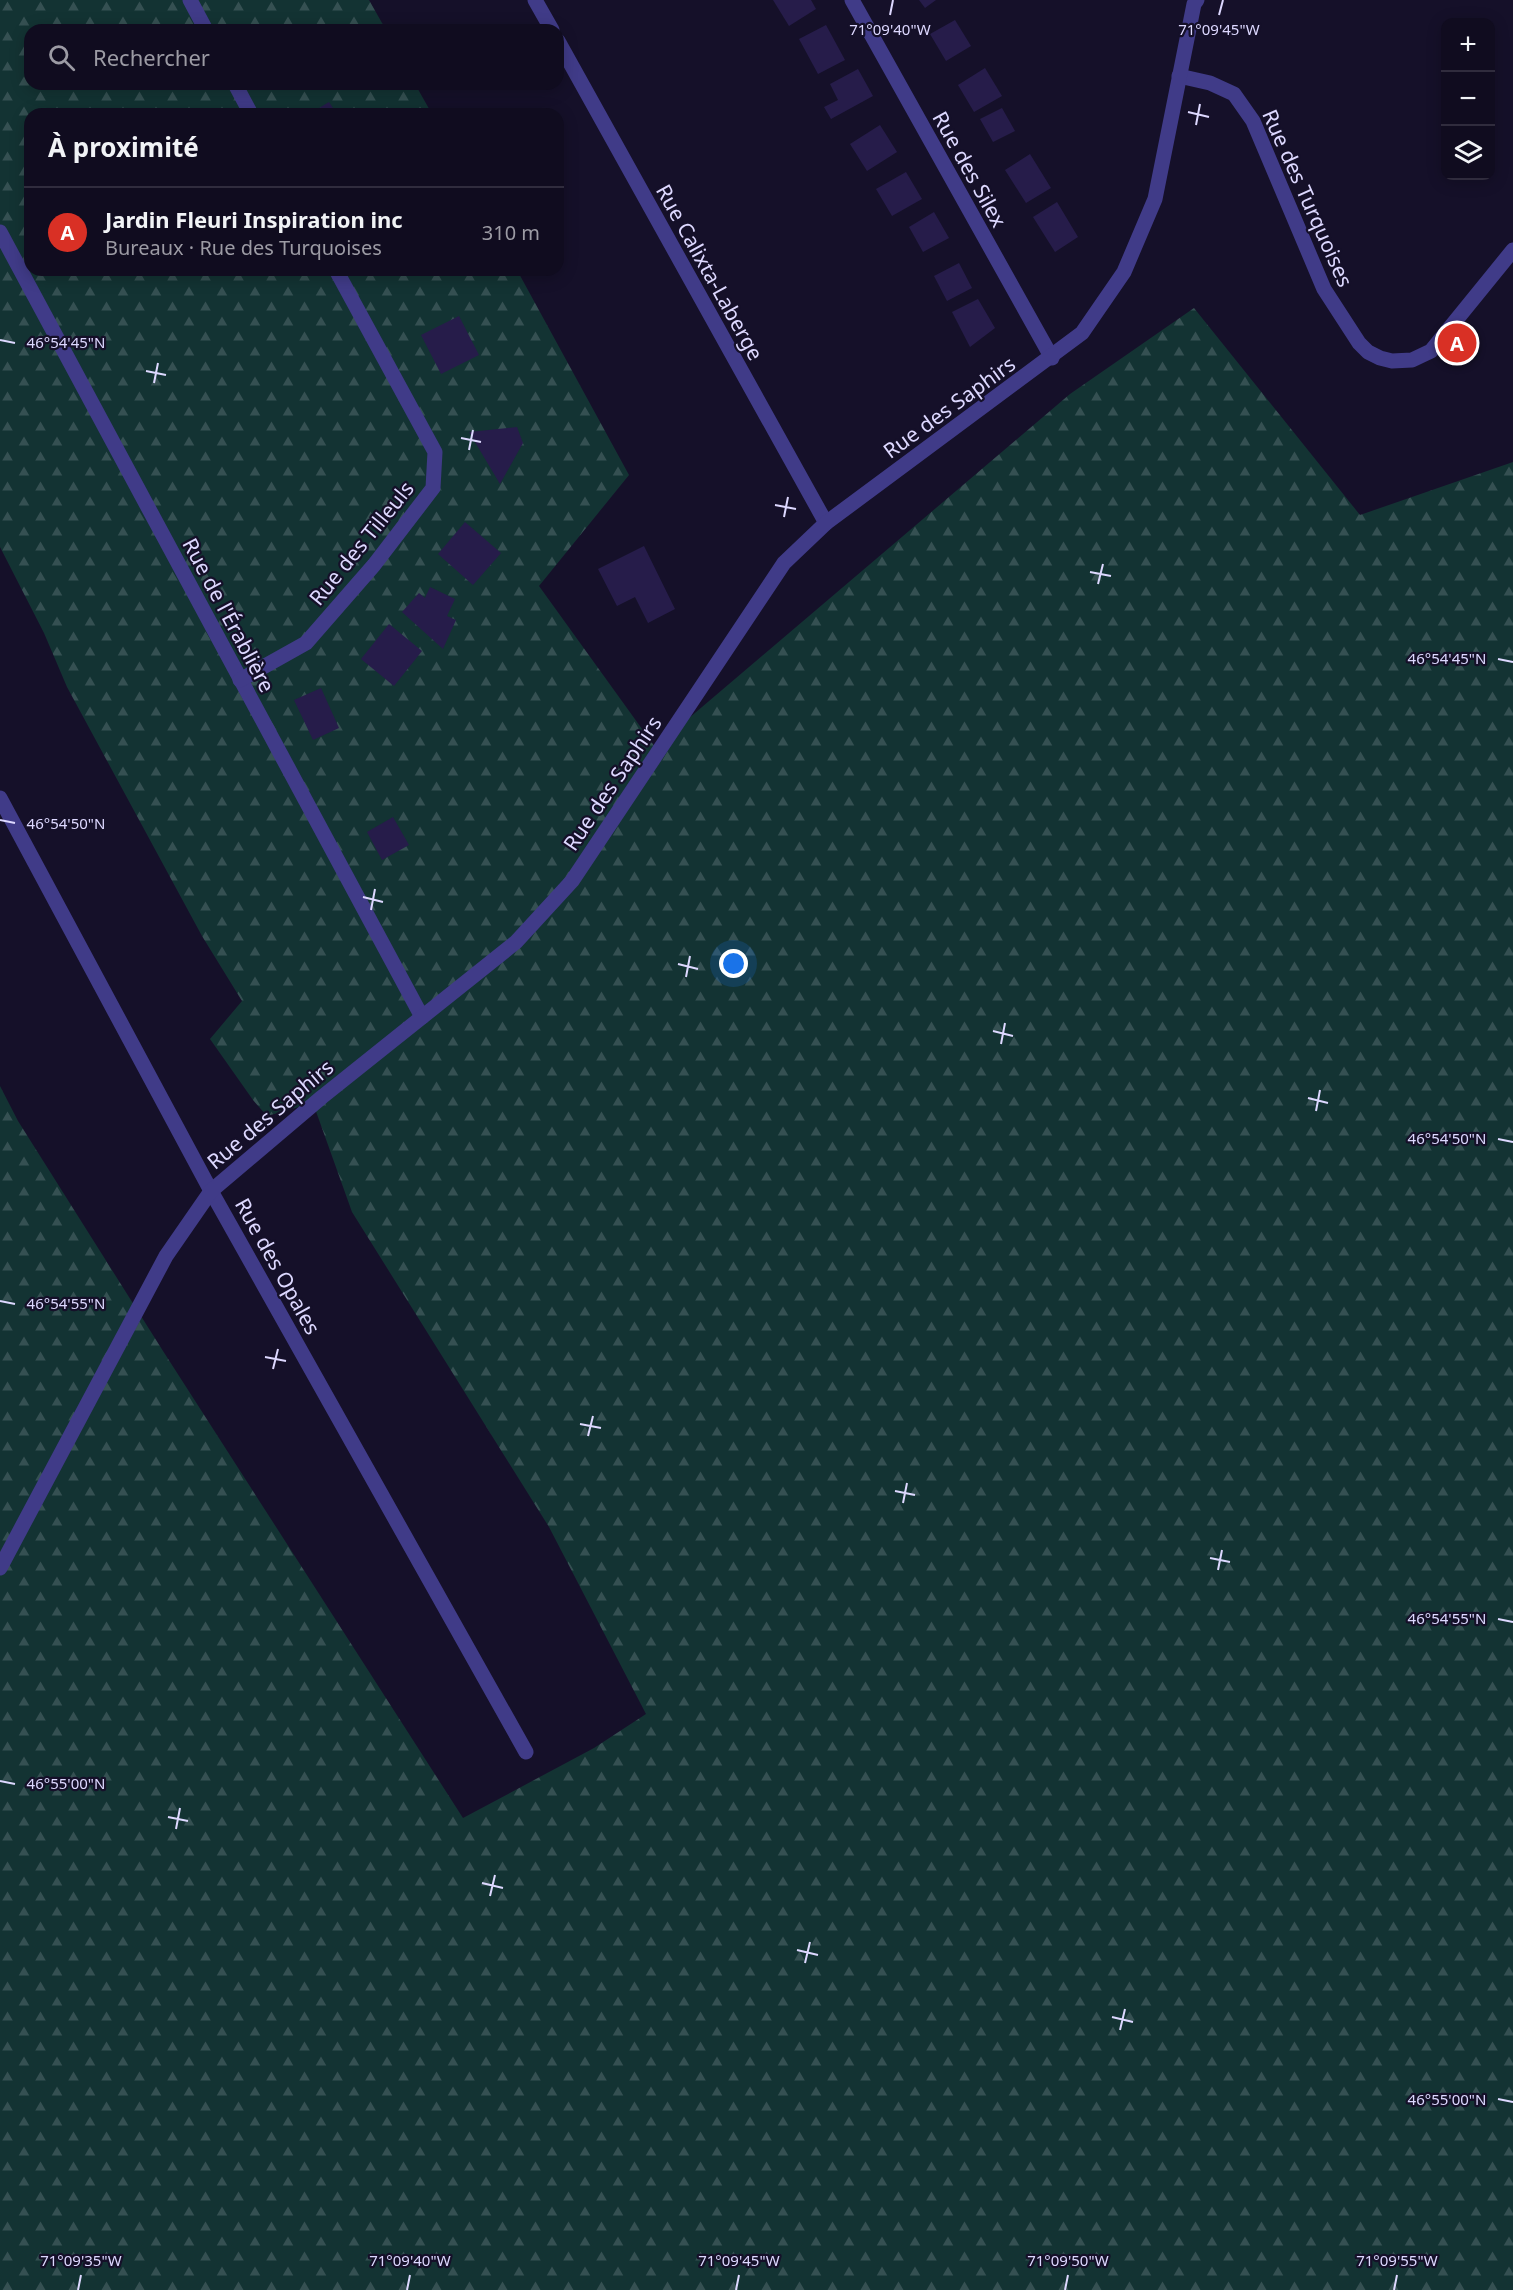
<!DOCTYPE html>
<html lang="fr">
<head>
<meta charset="utf-8">
<style>
  body { margin:0; font-family:"Noto Sans",sans-serif; background:#1e1a2c; color:#f1f3f6 }
  .controls { position:absolute; right:18px; top:18px; display:grid; overflow:hidden; border-radius:12px; box-shadow:0 3px 15px #0003 }
  .controls button { width:54px; height:54px; display:grid; place-items:center; padding:0; border:0; border-bottom:2px solid #302c3d; background:#100c1f; color:#f1f3f6; font:30px sans-serif }
  .you { position:absolute; left:734px; top:964px; width:21px; height:21px; margin:-15px; border:4px solid #fff; border-radius:50%; background:#1a73e8; box-shadow:0 0 0 9px #1a73e833 }
  .badge { display:grid; place-items:center; width:39px; height:39px; border-radius:50%; background:#d93025; color:#fff; font-size:20px; font-weight:700 }
  .pin { position:absolute; translate:-50% -50%; border:3px solid #fff; box-shadow:0 2px 6px #0006 }
  .list { margin:0; padding:0; list-style:none }
  h2 { display:flex; justify-content:space-between; align-items:center; height:78px; margin:0; padding:0 24px; font-size:26px }
  h2 small { font-size:20px; font-weight:400; color:#9c9ba4 }
  .list li { display:grid; grid-template-columns:39px 1fr auto; gap:18px; align-items:center; box-sizing:border-box; height:90px; padding:0 24px; border-top:2px solid #302c3d }
  .list b { display:block; font-size:22px; white-space:nowrap }
  .list p { margin:0; font-size:20px; white-space:nowrap; color:#9c9ba4 }
  .list em { font-size:20px; font-style:normal; color:#9c9ba4 }
  .icon { flex:none; width:33px; height:33px; fill:none; stroke:currentColor; stroke-width:2; stroke-linecap:round; stroke-linejoin:round }
  .map { position:relative; flex:none; width:1513px; height:2290px; overflow:hidden }
  .search { position:absolute; background:#100c1f; box-shadow:0 3px 15px #0003; left:24px; top:24px; width:540px; height:66px; display:flex; align-items:center; gap:15px; box-sizing:border-box; padding:0 21px; border-radius:18px; color:#9c9ba4; font-size:22px }
  .panel { position:absolute; background:#100c1f; box-shadow:0 3px 15px #0003; left:24px; top:108px; width:540px; height:168px; border-radius:18px }
  .map>svg:first-child { display:block }
  .forest { fill:url(#forest-firs) }
  .building { fill:#261c4a }
  .lines { fill:none; stroke-linecap:round; stroke-linejoin:round }
  .minor { stroke:#403b88; stroke-width:15 }
  .tertiary { stroke:#403b88; stroke-width:15 }
  .ticks { fill:none; stroke:#ddd8ff; stroke-width:2 }
  .labels { text-anchor:middle; dominant-baseline:central; stroke-width:4.5; stroke-linejoin:round; paint-order:stroke }
  .street-label { font-size:21px; fill:#ddd8ff; stroke:#151029 }
  .ticks-label { font-size:15px; text-anchor:middle; fill:#ddd8ff; stroke:#151029; stroke-width:4.5; stroke-linejoin:round; paint-order:stroke }
</style>
</head>
<body>
<div class="map">
<svg width="1513" height="2290" viewBox="0 0 1513 2290">
  <defs>
    <pattern id="forest-firs" width="22" height="20" patternUnits="userSpaceOnUse" patternTransform="scale(1.5)"><rect width="22" height="20" fill="#133333"/><path d="M5 1l3.5 6h-7zM16 11l3.5 6h-7z" fill="#355052"/></pattern>
  </defs>
  <rect width="100%" height="100%" fill="#151029"/>
  <path class="forest" d="M 0,0 L 369,0 L 386,30 L 30,30 L 30,84 L 415,84 L 432,114 L 30,114 L 30,270 L 517,270 L 629,475 L 539,586 L 655,747 L 1070,394 L 1194,308 L 1360,515 L 1513,462 L 1513,2290 L 0,2290 L 0,1086 L 18,1121 L 163,1351 L 463,1818 L 594,1748 L 646,1714 L 549,1527 L 352,1212 L 313,1103 L 267,1116 L 253,1100 L 210,1039 L 242,1001 L 202,936 L 67,687 L 44,633 L 0,547 Z"/>
  <g class="building">
    <path d="M 773,0 L 811,0 L 816,9 L 789,26 Z"/>
    <path d="M 919,0 L 936,0 L 925,8 Z"/>
    <path d="M 955,20 L 971,46 L 946,61 L 930,34 Z"/>
    <path d="M 826,25 L 845,60 L 818,74 L 799,39 Z"/>
    <path d="M 985,68 L 1002,96 L 974,112 L 958,85 Z"/>
    <path d="M 858,69 L 873,96 L 831,119 L 824,107 L 838,100 L 830,84 Z"/>
    <path d="M 329,102 L 337,114 L 309,114 Z"/>
    <path d="M 1002,108 L 1015,131 L 993,142 L 980,119 Z"/>
    <path d="M 880,125 L 897,152 L 867,171 L 850,144 Z"/>
    <path d="M 1030,154 L 1051,188 L 1026,203 L 1005,170 Z"/>
    <path d="M 906,172 L 922,199 L 892,216 L 876,189 Z"/>
    <path d="M 1057,202 L 1078,237 L 1055,252 L 1033,217 Z"/>
    <path d="M 934,212 L 949,238 L 923,252 L 909,227 Z"/>
    <path d="M 959,263 L 972,288 L 947,301 L 934,276 Z"/>
    <path d="M 978,299 L 995,328 L 970,347 L 952,312 Z"/>
    <path d="M 459,316 L 479,355 L 441,374 L 421,335 Z"/>
    <path d="M 517,427 L 523,443 L 500,484 L 469,432 Z"/>
    <path d="M 465,522 L 501,553 L 473,585 L 438,554 Z"/>
    <path d="M 644,546 L 675,609 L 648,623 L 635,597 L 617,606 L 598,569 Z"/>
    <path d="M 430,587 L 455,599 L 447,616 L 456,620 L 443,649 L 402,612 L 419,593 L 425,598 Z"/>
    <path d="M 389,624 L 422,651 L 394,686 L 361,659 Z"/>
    <path d="M 321,688 L 339,728 L 313,740 L 294,700 Z"/>
    <path d="M 393,817 L 409,845 L 382,860 L 367,832 Z"/>
  </g>
  <g class="lines">
    <g class="minor">
      <path d="M 190,0 L 206,30"/>
      <path d="M 535,0 L 552,30"/>
      <path d="M 852,0 L 1052,358"/>
      <path d="M 558,41 L 826,523"/>
      <path d="M 1179,76 L 1210,83 L 1234,94 L 1253,121 L 1324,289 L 1359,343 L 1368,352 L 1380,358 L 1392,361 L 1412,360 L 1431,351 L 1513,250"/>
      <path d="M 235,84 L 251,114"/>
      <path d="M 0,232 L 422,1017"/>
      <path d="M 240,680 L 306,643 L 374,565 L 433,488 L 435,452 L 336,270"/>
      <path d="M 0,798 L 211,1191 L 526,1752"/>
    </g>
    <path class="tertiary" d="M 0,1568 L 166,1256 L 211,1191 L 322,1097 L 516,942 L 572,881 L 784,563 L 826,523 L 1082,333 L 1124,272 L 1155,199 L 1194,4 L 1197,0"/>
  </g>
  <path class="ticks" d="M 890,15 L 893,0M 1219,15 L 1223,0M 1188,112 L 1209,117M 1196,125 L 1200,104M 0,340 L 15,343M 146,371 L 166,375M 154,383 L 158,363M 461,438 L 481,442M 469,450 L 473,430M 775,505 L 796,509M 784,517 L 788,497M 1090,572 L 1111,576M 1098,584 L 1103,564M 1498,659 L 1513,662M 0,820 L 15,823M 363,897 L 383,902M 371,910 L 375,889M 678,964 L 698,969M 686,977 L 690,956M 993,1031 L 1013,1036M 1001,1044 L 1005,1023M 1308,1098 L 1328,1103M 1316,1111 L 1320,1090M 1498,1139 L 1513,1142M 0,1301 L 15,1304M 265,1357 L 286,1361M 273,1369 L 278,1349M 580,1424 L 601,1428M 588,1436 L 593,1416M 895,1491 L 915,1495M 903,1503 L 907,1483M 1210,1558 L 1230,1562M 1218,1570 L 1222,1550M 1498,1619 L 1513,1622M 0,1781 L 15,1784M 168,1817 L 188,1821M 176,1829 L 180,1808M 482,1883 L 503,1888M 490,1896 L 495,1875M 797,1950 L 818,1955M 805,1963 L 810,1942M 1112,2017 L 1133,2022M 1120,2030 L 1125,2009M 1498,2099 L 1513,2102M 78,2290 L 81,2275M 407,2290 L 410,2275M 736,2290 L 739,2275M 1065,2290 L 1068,2275M 1394,2290 L 1397,2275"/>
  <g class="labels">
    <g class="street-label">
      <text transform="translate(970 169) rotate(61)">Rue des Silex</text>
      <text transform="translate(1308 198) rotate(66)">Rue des Turquoises</text>
      <text transform="translate(710 272) rotate(61)">Rue Calixta-Laberge</text>
      <text transform="translate(949 407) rotate(-36)">Rue des Saphirs</text>
      <text transform="translate(361 543) rotate(-51)">Rue des Tilleuls</text>
      <text transform="translate(229 615) rotate(62)">Rue de l'Érablière</text>
      <text transform="translate(612 783) rotate(-56)">Rue des Saphirs</text>
      <text transform="translate(270 1114) rotate(-40)">Rue des Saphirs</text>
      <text transform="translate(278 1266) rotate(61)">Rue des Opales</text>
    </g>
  </g>
  <g class="ticks-label">
    <text x="890" y="35">71°09'40"W</text>
    <text x="1219" y="35">71°09'45"W</text>
    <text x="66" y="348">46°54'45"N</text>
    <text x="1447" y="664">46°54'45"N</text>
    <text x="66" y="829">46°54'50"N</text>
    <text x="1447" y="1144">46°54'50"N</text>
    <text x="66" y="1309">46°54'55"N</text>
    <text x="1447" y="1624">46°54'55"N</text>
    <text x="66" y="1789">46°55'00"N</text>
    <text x="1447" y="2105">46°55'00"N</text>
    <text x="81" y="2266">71°09'35"W</text>
    <text x="410" y="2266">71°09'40"W</text>
    <text x="739" y="2266">71°09'45"W</text>
    <text x="1068" y="2266">71°09'50"W</text>
    <text x="1397" y="2266">71°09'55"W</text>
  </g>
</svg>
<div class="controls">
<button>+</button>
<button>−</button>
<button><svg class="icon" aria-label="layers" viewBox="0 0 24 24"><path d="M12 4l9 5-9 5-9-5zM3 14l9 5 9-5"/></svg></button>
</div>
<div class="you"></div>
<div class="pin badge" style="left:1457px;top:343px">A</div>
<div class="search"><svg class="icon" aria-label="search" viewBox="0 0 24 24"><circle cx="10" cy="10" r="6"/><path d="M15 15l6 6"/></svg>Rechercher</div>
<section class="panel">
<h2>À proximité<small></small></h2>
<ul class="list">
<li><span class="badge">A</span><div><b>Jardin Fleuri Inspiration inc</b><p>Bureaux · Rue des Turquoises</p></div><em>310 m</em></li>
</ul>
</section>
</div>
</body>
</html>
